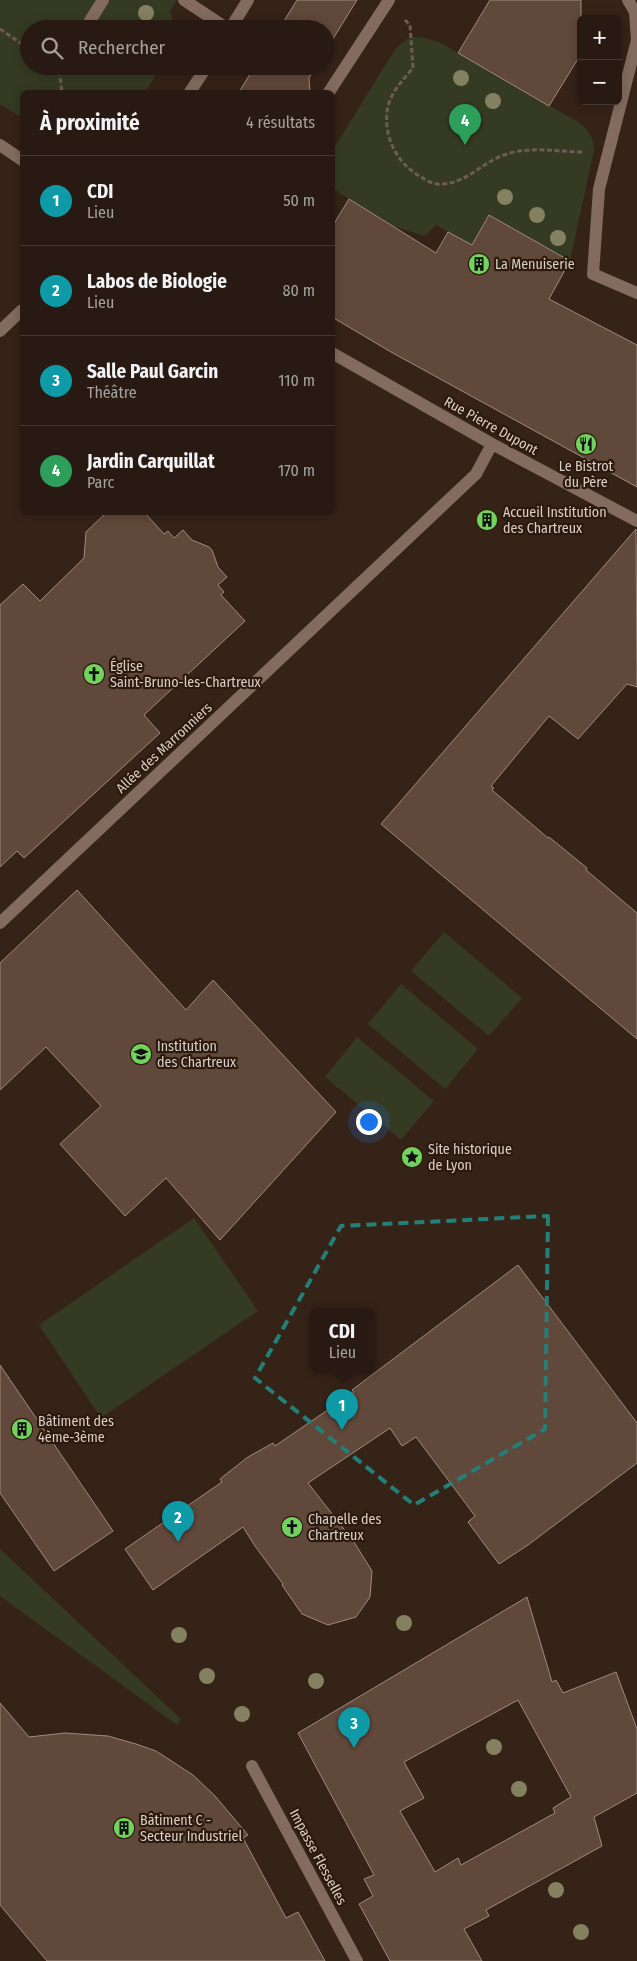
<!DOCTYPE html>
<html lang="fr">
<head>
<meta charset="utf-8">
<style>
  body { margin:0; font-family:"Fira Sans Condensed",sans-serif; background:#342720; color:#f1f3f6 }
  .controls { position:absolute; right:15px; top:15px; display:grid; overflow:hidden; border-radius:8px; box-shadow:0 2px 12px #0003 }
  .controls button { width:45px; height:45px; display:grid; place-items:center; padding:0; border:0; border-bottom:1px solid #443832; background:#281a12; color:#f1f3f6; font:25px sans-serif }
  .you { position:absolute; left:368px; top:1121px; width:18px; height:18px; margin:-12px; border:4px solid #fff; border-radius:50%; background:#1a73e8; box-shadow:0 0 0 8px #1a73e833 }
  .badge { display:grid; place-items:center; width:32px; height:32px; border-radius:50%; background:#72d25d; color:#fff; font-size:16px; font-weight:700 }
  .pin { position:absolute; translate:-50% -41px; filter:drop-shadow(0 1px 2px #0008) }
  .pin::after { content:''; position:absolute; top:26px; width:18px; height:15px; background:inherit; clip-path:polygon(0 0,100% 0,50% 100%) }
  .popup { position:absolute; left:310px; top:1308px; width:65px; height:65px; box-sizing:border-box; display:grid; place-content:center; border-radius:8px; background:#281a12; filter:drop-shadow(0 1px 4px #0005); font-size:16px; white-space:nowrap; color:#a5a19f }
  .popup b { font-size:19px; color:#f1f3f6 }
  .popup::after { content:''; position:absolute; left:50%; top:100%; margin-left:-10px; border:10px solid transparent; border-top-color:#281a12 }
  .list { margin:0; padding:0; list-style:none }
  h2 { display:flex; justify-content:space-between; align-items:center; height:65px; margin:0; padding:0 20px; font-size:21px }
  h2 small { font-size:16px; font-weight:400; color:#a5a19f }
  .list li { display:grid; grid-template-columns:32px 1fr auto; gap:15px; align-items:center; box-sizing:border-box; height:90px; padding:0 20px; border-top:1px solid #443832 }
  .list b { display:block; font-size:19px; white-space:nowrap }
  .list p { margin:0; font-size:16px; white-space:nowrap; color:#a5a19f }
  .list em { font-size:16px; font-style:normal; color:#a5a19f }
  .icon { flex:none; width:28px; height:28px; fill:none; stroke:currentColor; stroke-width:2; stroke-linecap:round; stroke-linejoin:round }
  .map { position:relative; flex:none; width:637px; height:1961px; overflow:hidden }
  .search { position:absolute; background:#281a12; box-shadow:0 2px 12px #0003; left:20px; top:20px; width:315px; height:55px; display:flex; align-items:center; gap:12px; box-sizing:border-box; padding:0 18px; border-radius:28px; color:#a5a19f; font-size:19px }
  .panel { position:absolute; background:#281a12; box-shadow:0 2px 12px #0003; left:20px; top:90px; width:315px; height:425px; border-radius:8px }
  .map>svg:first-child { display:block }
  .green { fill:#353a22 }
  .building { fill:#60483a; stroke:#a1897b; fill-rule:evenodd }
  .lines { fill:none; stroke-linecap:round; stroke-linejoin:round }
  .path { stroke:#6d5c52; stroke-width:3; stroke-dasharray:5 2.5; stroke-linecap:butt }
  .minor { stroke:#836c5f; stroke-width:12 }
  .tree { fill:#838160 }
  .marked { fill:none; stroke:#237f77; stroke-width:4; stroke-dasharray:10 6; stroke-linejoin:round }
  .labels { text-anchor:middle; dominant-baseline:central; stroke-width:4.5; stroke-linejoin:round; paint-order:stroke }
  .poi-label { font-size:14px; fill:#dbcfc7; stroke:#2c1a0e; text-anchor:start }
  .street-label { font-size:14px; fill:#dbcfc7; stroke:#2c1a0e }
</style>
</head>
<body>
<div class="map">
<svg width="637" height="1961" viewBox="0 0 637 1961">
  <rect width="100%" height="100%" fill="#362318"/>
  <g class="green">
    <path d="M 0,0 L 177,0 L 170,11 L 176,29 L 29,29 L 29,66 L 162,66 L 145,92 L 22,92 L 22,118 L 0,104 Z"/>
    <path d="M 411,37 L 425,38 L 439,42 L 578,122 C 589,130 593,136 594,150 L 570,261 L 489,216 L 472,245 L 436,225 L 425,236 L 393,226 L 333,189 L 332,151 L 396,48 L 403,42 Z"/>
    <path d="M 444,932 L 522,998 L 489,1036 L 411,971 Z"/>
    <path d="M 401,984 L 478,1049 L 445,1089 L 368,1024 Z"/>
    <path d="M 357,1037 L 434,1101 L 401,1140 L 325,1077 Z"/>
    <path d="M 194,1218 L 258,1311 L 101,1418 L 39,1325 Z"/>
    <path d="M 0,1549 L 181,1719 L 177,1725 L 0,1596 Z"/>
  </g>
  <g class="building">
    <path d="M 297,0 L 357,0 L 326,50 L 326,29 L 279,29 Z"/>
    <path d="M 490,0 L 581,0 L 581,54 L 549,106 L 458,53 Z"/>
    <path d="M 255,66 L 316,66 L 309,78 L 310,92 L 239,92 Z"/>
    <path d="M 349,199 L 436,253 L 448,232 L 472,245 L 489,215 L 570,261 L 549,299 L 637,345 L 637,487 L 391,352 L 332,317 L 332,227 Z"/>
    <path d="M 107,512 L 144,512 L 164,534 L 168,531 L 174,538 L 183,530 L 192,540 L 209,547 L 212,550 L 218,567 L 227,577 L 218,585 L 224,592 L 221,595 L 245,621 L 144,715 L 160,733 L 24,858 L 17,851 L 0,867 L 0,605 L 23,584 L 40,601 L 84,558 L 86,532 Z"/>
    <path d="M 636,529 L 637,687 L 627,684 L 578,739 L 549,716 L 491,786 L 494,788 L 492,790 L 548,838 L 549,837 L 587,868 L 586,870 L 637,913 L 637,1039 L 381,824 Z"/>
    <path d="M 77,890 L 186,1010 L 213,980 L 336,1112 L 220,1240 L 166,1178 L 125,1216 L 60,1144 L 101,1106 L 46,1047 L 0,1090 L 0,963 Z"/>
    <path d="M 518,1265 L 637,1423 L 637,1463 L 528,1545 L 499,1564 L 468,1522 L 475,1516 L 416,1437 L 402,1446 L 390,1428 L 308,1483 L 354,1542 L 372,1571 L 370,1597 L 356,1617 L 328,1625 L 302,1614 L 282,1585 L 283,1584 L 255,1546 L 243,1527 L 153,1590 L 125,1549 L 222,1482 L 220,1479 L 248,1457 L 273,1443 L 275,1446 L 354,1392 L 352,1390 Z"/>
    <path d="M 0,1365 L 113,1531 L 54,1571 L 0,1493 Z"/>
    <path d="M 527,1597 L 552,1682 L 556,1680 L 563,1693 L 616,1672 L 637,1729 L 637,1793 L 594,1817 L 602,1846 L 486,1910 L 489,1916 L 464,1929 L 482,1961 L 390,1961 L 359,1904 L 373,1896 L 364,1879 L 374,1875 L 298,1733 ZM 518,1700 L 571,1797 L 553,1808 L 555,1813 L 461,1865 L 458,1858 L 435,1872 L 400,1811 L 424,1798 L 404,1762 Z"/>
    <path d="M 0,1703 L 29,1737 L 65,1733 L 108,1736 L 136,1744 L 156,1751 L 193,1775 L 215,1796 L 248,1835 L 243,1838 L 286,1918 L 298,1912 L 325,1961 L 47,1961 L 0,1905 Z"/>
  </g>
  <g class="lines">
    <g class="path">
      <path d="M 405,20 L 410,25 L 413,68 C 403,80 392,91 388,106 C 382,135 396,163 421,177 C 427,181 435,185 442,184 C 468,183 483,161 507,154 C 530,146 559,152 583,152"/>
      <path d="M 0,29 L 29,49"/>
      <path d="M 54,66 L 59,69 L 62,92"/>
    </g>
    <g class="minor">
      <path d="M 184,0 L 228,29"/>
      <path d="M 628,0 L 635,12 L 637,40 L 599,189 L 593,274 L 637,293"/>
      <path d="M 85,29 L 103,0"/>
      <path d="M 230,29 L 248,0"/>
      <path d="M 190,92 L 207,66"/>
      <path d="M 329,92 L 389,0"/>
      <path d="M 0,145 L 22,160"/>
      <path d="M 0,331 L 22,310"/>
      <path d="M 332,353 L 492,444 L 637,521"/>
      <path d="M 0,923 L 476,474 L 492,444"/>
      <path d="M 252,1766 L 357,1961"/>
    </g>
  </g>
  <g class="tree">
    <circle cx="146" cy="13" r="8"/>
    <circle cx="461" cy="78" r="8"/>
    <circle cx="493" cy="101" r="8"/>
    <circle cx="505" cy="197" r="8"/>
    <circle cx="537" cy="215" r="8"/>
    <circle cx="558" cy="238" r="8"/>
    <circle cx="404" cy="1623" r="8"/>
    <circle cx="179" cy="1635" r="8"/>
    <circle cx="207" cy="1676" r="8"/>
    <circle cx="316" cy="1681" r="8"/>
    <circle cx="242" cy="1714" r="8"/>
    <circle cx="494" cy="1747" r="8"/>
    <circle cx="519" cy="1789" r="8"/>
    <circle cx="556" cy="1890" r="8"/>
    <circle cx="581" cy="1932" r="8"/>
  </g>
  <path class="marked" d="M 548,1216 L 545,1429 L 414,1505 L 255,1378 L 341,1226 Z"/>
  <defs>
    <g id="building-disc" transform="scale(1.125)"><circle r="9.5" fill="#72d25d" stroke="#2c1a0e"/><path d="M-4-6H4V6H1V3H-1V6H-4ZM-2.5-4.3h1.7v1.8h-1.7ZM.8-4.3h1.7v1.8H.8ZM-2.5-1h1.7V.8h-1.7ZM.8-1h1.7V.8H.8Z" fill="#111"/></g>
    <g id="restaurant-disc" transform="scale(1.125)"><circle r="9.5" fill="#72d25d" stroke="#2c1a0e"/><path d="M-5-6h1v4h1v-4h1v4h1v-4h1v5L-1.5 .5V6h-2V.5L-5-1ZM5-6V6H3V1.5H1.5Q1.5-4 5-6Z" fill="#111"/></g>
    <g id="church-disc" transform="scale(1.125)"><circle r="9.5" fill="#72d25d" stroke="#2c1a0e"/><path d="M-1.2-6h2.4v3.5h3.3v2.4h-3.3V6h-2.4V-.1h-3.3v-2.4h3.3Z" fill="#111"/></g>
    <g id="school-disc" transform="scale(1.125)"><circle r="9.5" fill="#72d25d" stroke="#2c1a0e"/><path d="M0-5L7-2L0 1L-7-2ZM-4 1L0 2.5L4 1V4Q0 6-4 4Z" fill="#111"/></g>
    <g id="sight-disc" transform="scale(1.125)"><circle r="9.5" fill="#72d25d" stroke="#2c1a0e"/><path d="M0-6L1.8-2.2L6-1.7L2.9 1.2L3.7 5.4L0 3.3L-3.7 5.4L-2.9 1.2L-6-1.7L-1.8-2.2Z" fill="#111"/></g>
  </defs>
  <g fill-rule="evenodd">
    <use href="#building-disc" x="479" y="264"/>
    <use href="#restaurant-disc" x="586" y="444"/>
    <use href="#building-disc" x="487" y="520"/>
    <use href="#church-disc" x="94" y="674"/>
    <use href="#school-disc" x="141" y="1054"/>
    <use href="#sight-disc" x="412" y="1157"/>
    <use href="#building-disc" x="22" y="1429"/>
    <use href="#church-disc" x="292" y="1527"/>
    <use href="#building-disc" x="124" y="1828"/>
  </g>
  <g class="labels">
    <g class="poi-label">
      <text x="495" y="264">La Menuiserie</text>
      <text x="586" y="466" text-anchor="middle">Le Bistrot<tspan x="586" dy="16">du Père</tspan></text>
      <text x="503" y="512">Accueil Institution<tspan x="503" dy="16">des Chartreux</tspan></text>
      <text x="110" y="666">Église<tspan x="110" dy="16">Saint-Bruno-les-Chartreux</tspan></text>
      <text x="157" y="1046">Institution<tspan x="157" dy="16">des Chartreux</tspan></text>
      <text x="428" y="1149">Site historique<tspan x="428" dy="16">de Lyon</tspan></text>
      <text x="38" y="1421">Bâtiment des<tspan x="38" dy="16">4ème-3ème</tspan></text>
      <text x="308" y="1519">Chapelle des<tspan x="308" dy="16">Chartreux</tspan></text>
      <text x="140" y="1820">Bâtiment C -<tspan x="140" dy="16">Secteur Industriel</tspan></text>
    </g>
    <g class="street-label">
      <text transform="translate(491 426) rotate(29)">Rue Pierre Dupont</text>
      <text transform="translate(164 748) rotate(-43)">Allée des Marronniers</text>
      <text transform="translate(318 1857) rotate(62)">Impasse Flesselles</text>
    </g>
  </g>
</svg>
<div class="controls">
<button>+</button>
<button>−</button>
</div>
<div class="you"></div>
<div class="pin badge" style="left:342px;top:1430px;background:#0f9aa8">1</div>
<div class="popup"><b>CDI</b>Lieu</div>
<div class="pin badge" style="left:178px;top:1542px;background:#0f9aa8">2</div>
<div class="pin badge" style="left:354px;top:1748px;background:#0f9aa8">3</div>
<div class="pin badge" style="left:465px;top:145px;background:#2e9e5b">4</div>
<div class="search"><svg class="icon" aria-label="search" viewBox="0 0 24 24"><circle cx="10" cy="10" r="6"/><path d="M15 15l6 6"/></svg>Rechercher</div>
<section class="panel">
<h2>À proximité<small>4 résultats</small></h2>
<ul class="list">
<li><span class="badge" style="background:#0f9aa8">1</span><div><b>CDI</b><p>Lieu</p></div><em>50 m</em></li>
<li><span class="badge" style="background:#0f9aa8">2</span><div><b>Labos de Biologie</b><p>Lieu</p></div><em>80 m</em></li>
<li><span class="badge" style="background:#0f9aa8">3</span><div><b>Salle Paul Garcin</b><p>Théâtre</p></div><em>110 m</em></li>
<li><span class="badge" style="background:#2e9e5b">4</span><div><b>Jardin Carquillat</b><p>Parc</p></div><em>170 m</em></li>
</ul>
</section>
</div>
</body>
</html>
